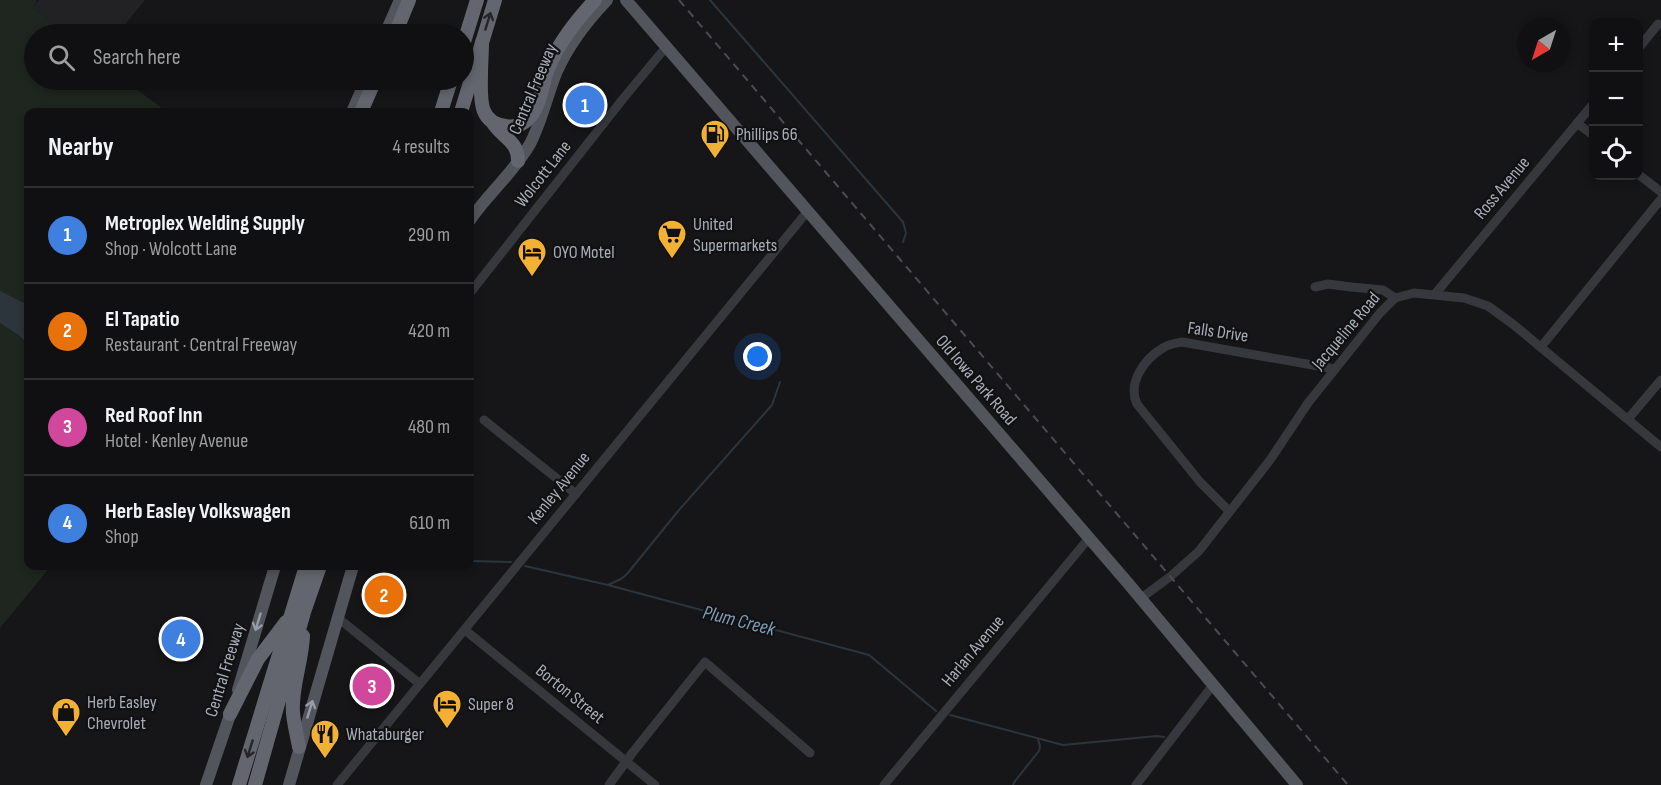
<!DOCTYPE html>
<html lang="en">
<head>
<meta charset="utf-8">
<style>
  body { margin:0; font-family:"Sofia Sans Condensed",sans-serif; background:#19191b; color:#f1f3f6 }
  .controls { position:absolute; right:18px; top:18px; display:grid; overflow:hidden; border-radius:12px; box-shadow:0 3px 9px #0003 }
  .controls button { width:54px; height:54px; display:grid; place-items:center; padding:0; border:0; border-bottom:2px solid #303032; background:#101012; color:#f1f3f6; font:30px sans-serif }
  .compass { position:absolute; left:1517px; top:18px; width:54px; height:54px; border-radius:50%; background:#101012; box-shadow:0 3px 9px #0003; rotate:219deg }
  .you { position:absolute; left:758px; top:357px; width:21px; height:21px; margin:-15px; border:4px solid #fff; border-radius:50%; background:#1a73e8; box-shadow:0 0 0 9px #1a73e833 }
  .badge { display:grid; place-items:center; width:39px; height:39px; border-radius:50%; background:#f2b134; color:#fff; font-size:20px; font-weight:700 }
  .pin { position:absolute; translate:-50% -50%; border:3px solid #fff; box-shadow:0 2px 6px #0006 }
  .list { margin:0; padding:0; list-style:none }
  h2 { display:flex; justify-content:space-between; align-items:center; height:78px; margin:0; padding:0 24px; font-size:26px }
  h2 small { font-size:20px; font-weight:400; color:#9c9d9f }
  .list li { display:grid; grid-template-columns:39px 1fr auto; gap:18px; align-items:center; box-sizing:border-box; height:96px; padding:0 24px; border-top:2px solid #303032 }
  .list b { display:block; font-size:22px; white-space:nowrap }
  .list p { margin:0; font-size:20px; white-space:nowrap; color:#9c9d9f }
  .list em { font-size:20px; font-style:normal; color:#9c9d9f }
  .icon { flex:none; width:33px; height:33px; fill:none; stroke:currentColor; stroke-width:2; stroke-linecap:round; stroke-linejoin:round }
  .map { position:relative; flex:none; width:1661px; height:785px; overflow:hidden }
  .search { position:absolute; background:#101012; box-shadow:0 3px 9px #0003; left:24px; top:24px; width:450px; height:66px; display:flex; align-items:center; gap:15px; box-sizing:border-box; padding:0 21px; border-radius:33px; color:#9c9d9f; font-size:22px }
  .panel { position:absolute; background:#101012; box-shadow:0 3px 9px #0003; left:24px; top:108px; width:450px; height:462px; border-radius:12px }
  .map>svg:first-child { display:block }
  .built { fill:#222225 }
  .green { fill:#1e261f }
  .water { fill:#2c353c }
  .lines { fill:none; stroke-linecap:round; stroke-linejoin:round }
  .stream { stroke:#2c353c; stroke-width:2 }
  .minor { stroke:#37383d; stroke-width:9 }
  .major { stroke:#53555c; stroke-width:12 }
  .highway { stroke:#63666e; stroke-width:14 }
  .rail { stroke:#4a4c52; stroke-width:2; stroke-dasharray:8 6; stroke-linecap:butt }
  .oneway { stroke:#26262a }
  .oneway2 { stroke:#979ba6 }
  .labels { text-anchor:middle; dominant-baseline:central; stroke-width:4.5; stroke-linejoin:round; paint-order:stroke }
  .street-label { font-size:18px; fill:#a8adb8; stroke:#111113 }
  .poi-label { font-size:18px; fill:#a8adb8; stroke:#111113; text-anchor:start }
  .water-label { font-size:20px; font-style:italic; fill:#7f9bb3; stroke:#111113 }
</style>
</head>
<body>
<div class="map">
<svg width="1661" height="785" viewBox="0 0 1661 785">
  <rect width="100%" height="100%" fill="#161618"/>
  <path class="built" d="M 39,0 L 145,0 L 117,34 L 67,34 L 33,8 Z"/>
  <path class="green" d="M 0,0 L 35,0 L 37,1 L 33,8 L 67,34 L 34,34 L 34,80 L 124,80 L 167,112 L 28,112 L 28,566 L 51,566 L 0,628 Z"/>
  <path class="water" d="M 0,291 L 28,305 L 28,344 L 20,336 L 0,323 Z"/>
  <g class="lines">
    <g class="stream">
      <path d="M 710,0 L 903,222 L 906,233 L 903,242"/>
      <path d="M 470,561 L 511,562"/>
      <path d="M 525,566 L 608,585 L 869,655 L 936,711"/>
      <path d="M 608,585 L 621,579 L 627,574 L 679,510 L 772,405 L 780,382"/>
      <path d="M 950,715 L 1063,745 L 1157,736 L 1164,737"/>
      <path d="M 1013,785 L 1015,781 L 1039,751 L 1040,746 L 1038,739"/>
    </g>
    <g class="minor">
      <path d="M 1638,49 L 1658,24"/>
      <path d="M 1577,123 L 1594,136"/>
      <path d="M 1638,174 L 1661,192"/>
      <path d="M 1315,287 L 1328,284 L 1351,287 L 1383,290 L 1395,298"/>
      <path d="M 470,293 L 622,100 L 666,47"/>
      <path d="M 1435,294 L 1594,103"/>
      <path d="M 1541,347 L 1661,199"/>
      <path d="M 1628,419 L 1661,380"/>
      <path d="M 484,420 L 576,494"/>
      <path d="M 1229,511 L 1200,482 L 1137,404 C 1127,383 1145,358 1163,348 C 1169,344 1176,343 1182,342 L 1335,369"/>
      <path d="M 1140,599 L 1171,576 L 1199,551 L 1270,460 L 1308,403 L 1380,313 L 1395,298 L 1414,293 L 1464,298 L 1488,306 L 1514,325 L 1661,447"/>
      <path d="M 338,618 L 420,684"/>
      <path d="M 465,630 L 655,785"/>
      <path d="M 337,785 L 807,212"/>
      <path d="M 609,785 L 633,752 L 705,662 L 810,753"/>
      <path d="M 884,785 L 1089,538"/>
      <path d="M 1136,785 L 1213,685"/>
    </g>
    <g class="major">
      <path d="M 626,0 L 1127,582 L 1297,785"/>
      <path d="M 385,34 L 400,0"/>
      <path d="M 352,112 L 366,80"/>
      <path d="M 470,220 C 488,194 514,172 530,144 C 542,121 547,95 557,71 C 569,44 587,21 607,0"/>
      <path d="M 238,690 L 275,566"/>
      <path d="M 206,785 L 233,706"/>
      <path d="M 289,785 L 353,566"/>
    </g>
    <g class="highway">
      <path d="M 395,34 L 409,0"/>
      <path d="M 464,42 L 477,0"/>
      <path d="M 482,42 C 482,53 481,64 481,74 C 481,96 477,123 506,126 C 516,128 524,124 530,117 C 541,104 542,84 548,69 C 558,43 576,21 595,0"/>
      <path d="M 361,112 L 375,80"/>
      <path d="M 441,112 L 451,80"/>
      <path d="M 461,112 L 495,0"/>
      <path d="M 493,123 C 504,139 518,141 518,161"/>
      <path d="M 230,714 L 258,659 L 286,622"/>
      <path d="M 299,747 C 297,736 294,724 293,713 C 291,688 302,662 303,636"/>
      <path d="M 239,785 L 306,566"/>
      <path d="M 255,785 L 304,612 L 320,566"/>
    </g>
    <path class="rail" d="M 679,0 L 1348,785"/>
  </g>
  <defs><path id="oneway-shaft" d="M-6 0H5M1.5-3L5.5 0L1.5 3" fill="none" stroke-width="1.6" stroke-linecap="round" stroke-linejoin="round" transform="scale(1.5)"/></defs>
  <g class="oneway">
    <use href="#oneway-shaft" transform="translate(488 21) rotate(-73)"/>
    <use href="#oneway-shaft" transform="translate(250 749) rotate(107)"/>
  </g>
  <g class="oneway2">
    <use href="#oneway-shaft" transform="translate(258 622) rotate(107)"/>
    <use href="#oneway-shaft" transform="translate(310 709) rotate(-73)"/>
  </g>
  <defs>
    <g id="fuel-pin" transform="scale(1.5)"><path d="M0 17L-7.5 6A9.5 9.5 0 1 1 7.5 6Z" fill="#f2b134" stroke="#111113"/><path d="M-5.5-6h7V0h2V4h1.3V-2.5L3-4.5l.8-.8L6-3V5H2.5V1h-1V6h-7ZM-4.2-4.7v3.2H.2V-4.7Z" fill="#111"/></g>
    <g id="supermarket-pin" transform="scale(1.5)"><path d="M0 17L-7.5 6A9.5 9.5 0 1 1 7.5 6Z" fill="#f2b134" stroke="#111113"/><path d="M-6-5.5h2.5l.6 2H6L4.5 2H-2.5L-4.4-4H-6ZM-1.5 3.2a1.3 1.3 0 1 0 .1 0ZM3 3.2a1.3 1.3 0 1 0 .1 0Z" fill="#111"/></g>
    <g id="hotel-pin" transform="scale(1.5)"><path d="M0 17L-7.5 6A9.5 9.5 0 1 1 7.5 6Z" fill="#f2b134" stroke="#111113"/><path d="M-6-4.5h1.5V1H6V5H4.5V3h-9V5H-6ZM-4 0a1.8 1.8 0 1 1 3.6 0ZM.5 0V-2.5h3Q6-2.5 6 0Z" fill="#111"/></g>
    <g id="shop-pin" transform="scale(1.5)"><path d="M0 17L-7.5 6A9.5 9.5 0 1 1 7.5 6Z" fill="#f2b134" stroke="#111113"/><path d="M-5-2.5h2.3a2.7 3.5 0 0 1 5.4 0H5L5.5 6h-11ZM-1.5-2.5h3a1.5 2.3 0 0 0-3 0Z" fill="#111"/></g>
    <g id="restaurant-pin" transform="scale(1.5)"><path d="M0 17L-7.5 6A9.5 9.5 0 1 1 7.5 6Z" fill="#f2b134" stroke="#111113"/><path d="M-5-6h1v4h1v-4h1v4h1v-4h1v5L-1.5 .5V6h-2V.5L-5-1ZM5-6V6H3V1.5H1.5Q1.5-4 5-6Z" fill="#111"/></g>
  </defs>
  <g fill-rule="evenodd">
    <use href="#fuel-pin" x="715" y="134"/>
    <use href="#supermarket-pin" x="672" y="234"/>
    <use href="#hotel-pin" x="532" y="252"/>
    <use href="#hotel-pin" x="447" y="704"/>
    <use href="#shop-pin" x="66" y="712"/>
    <use href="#restaurant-pin" x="325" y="734"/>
  </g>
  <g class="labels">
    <g class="street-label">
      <text transform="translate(533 89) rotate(-67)">Central Freeway</text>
      <text transform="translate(543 174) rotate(-52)">Wolcott Lane</text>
      <text transform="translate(1502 188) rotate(-50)">Ross Avenue</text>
      <text transform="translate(1346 331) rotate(-50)">Jacqueline Road</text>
      <text transform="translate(1218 332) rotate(8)">Falls Drive</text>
      <text transform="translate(976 380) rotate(49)">Old Iowa Park Road</text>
      <text transform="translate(559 488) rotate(-51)">Kenley Avenue</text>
      <text transform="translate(973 651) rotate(-50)">Harlan Avenue</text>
      <text transform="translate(225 670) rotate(-73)">Central Freeway</text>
      <text transform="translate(570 694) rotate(39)">Borton Street</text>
    </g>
    <g class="poi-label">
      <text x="736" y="134">Phillips 66</text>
      <text x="693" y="224">United<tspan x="693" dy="21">Supermarkets</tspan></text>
      <text x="553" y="252">OYO Motel</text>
      <text x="87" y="702">Herb Easley<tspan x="87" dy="21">Chevrolet</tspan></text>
      <text x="468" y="704">Super 8</text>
      <text x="346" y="734">Whataburger</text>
    </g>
    <g class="water-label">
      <text transform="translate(739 621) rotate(14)">Plum Creek</text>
    </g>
  </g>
</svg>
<div class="controls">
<button>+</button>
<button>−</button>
<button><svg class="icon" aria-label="locate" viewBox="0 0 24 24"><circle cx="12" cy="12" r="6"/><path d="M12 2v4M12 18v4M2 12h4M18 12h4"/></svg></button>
</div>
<svg class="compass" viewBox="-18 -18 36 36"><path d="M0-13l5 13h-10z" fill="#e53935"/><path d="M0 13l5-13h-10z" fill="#9c9d9f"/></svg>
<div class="you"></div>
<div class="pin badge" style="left:585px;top:105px;background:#3f7fe0">1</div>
<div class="pin badge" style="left:384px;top:595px;background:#e8710a">2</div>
<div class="pin badge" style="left:372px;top:686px;background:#d1479c">3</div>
<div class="pin badge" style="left:181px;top:639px;background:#3f7fe0">4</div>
<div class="search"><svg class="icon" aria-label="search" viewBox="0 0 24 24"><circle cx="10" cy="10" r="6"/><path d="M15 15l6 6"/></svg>Search here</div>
<section class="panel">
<h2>Nearby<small>4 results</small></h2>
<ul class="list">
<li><span class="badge" style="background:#3f7fe0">1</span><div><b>Metroplex Welding Supply</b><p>Shop · Wolcott Lane</p></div><em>290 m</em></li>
<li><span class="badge" style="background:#e8710a">2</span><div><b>El Tapatio</b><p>Restaurant · Central Freeway</p></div><em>420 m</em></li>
<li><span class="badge" style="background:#d1479c">3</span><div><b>Red Roof Inn</b><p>Hotel · Kenley Avenue</p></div><em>480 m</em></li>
<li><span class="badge" style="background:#3f7fe0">4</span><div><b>Herb Easley Volkswagen</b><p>Shop</p></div><em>610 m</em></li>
</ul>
</section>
</div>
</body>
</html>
